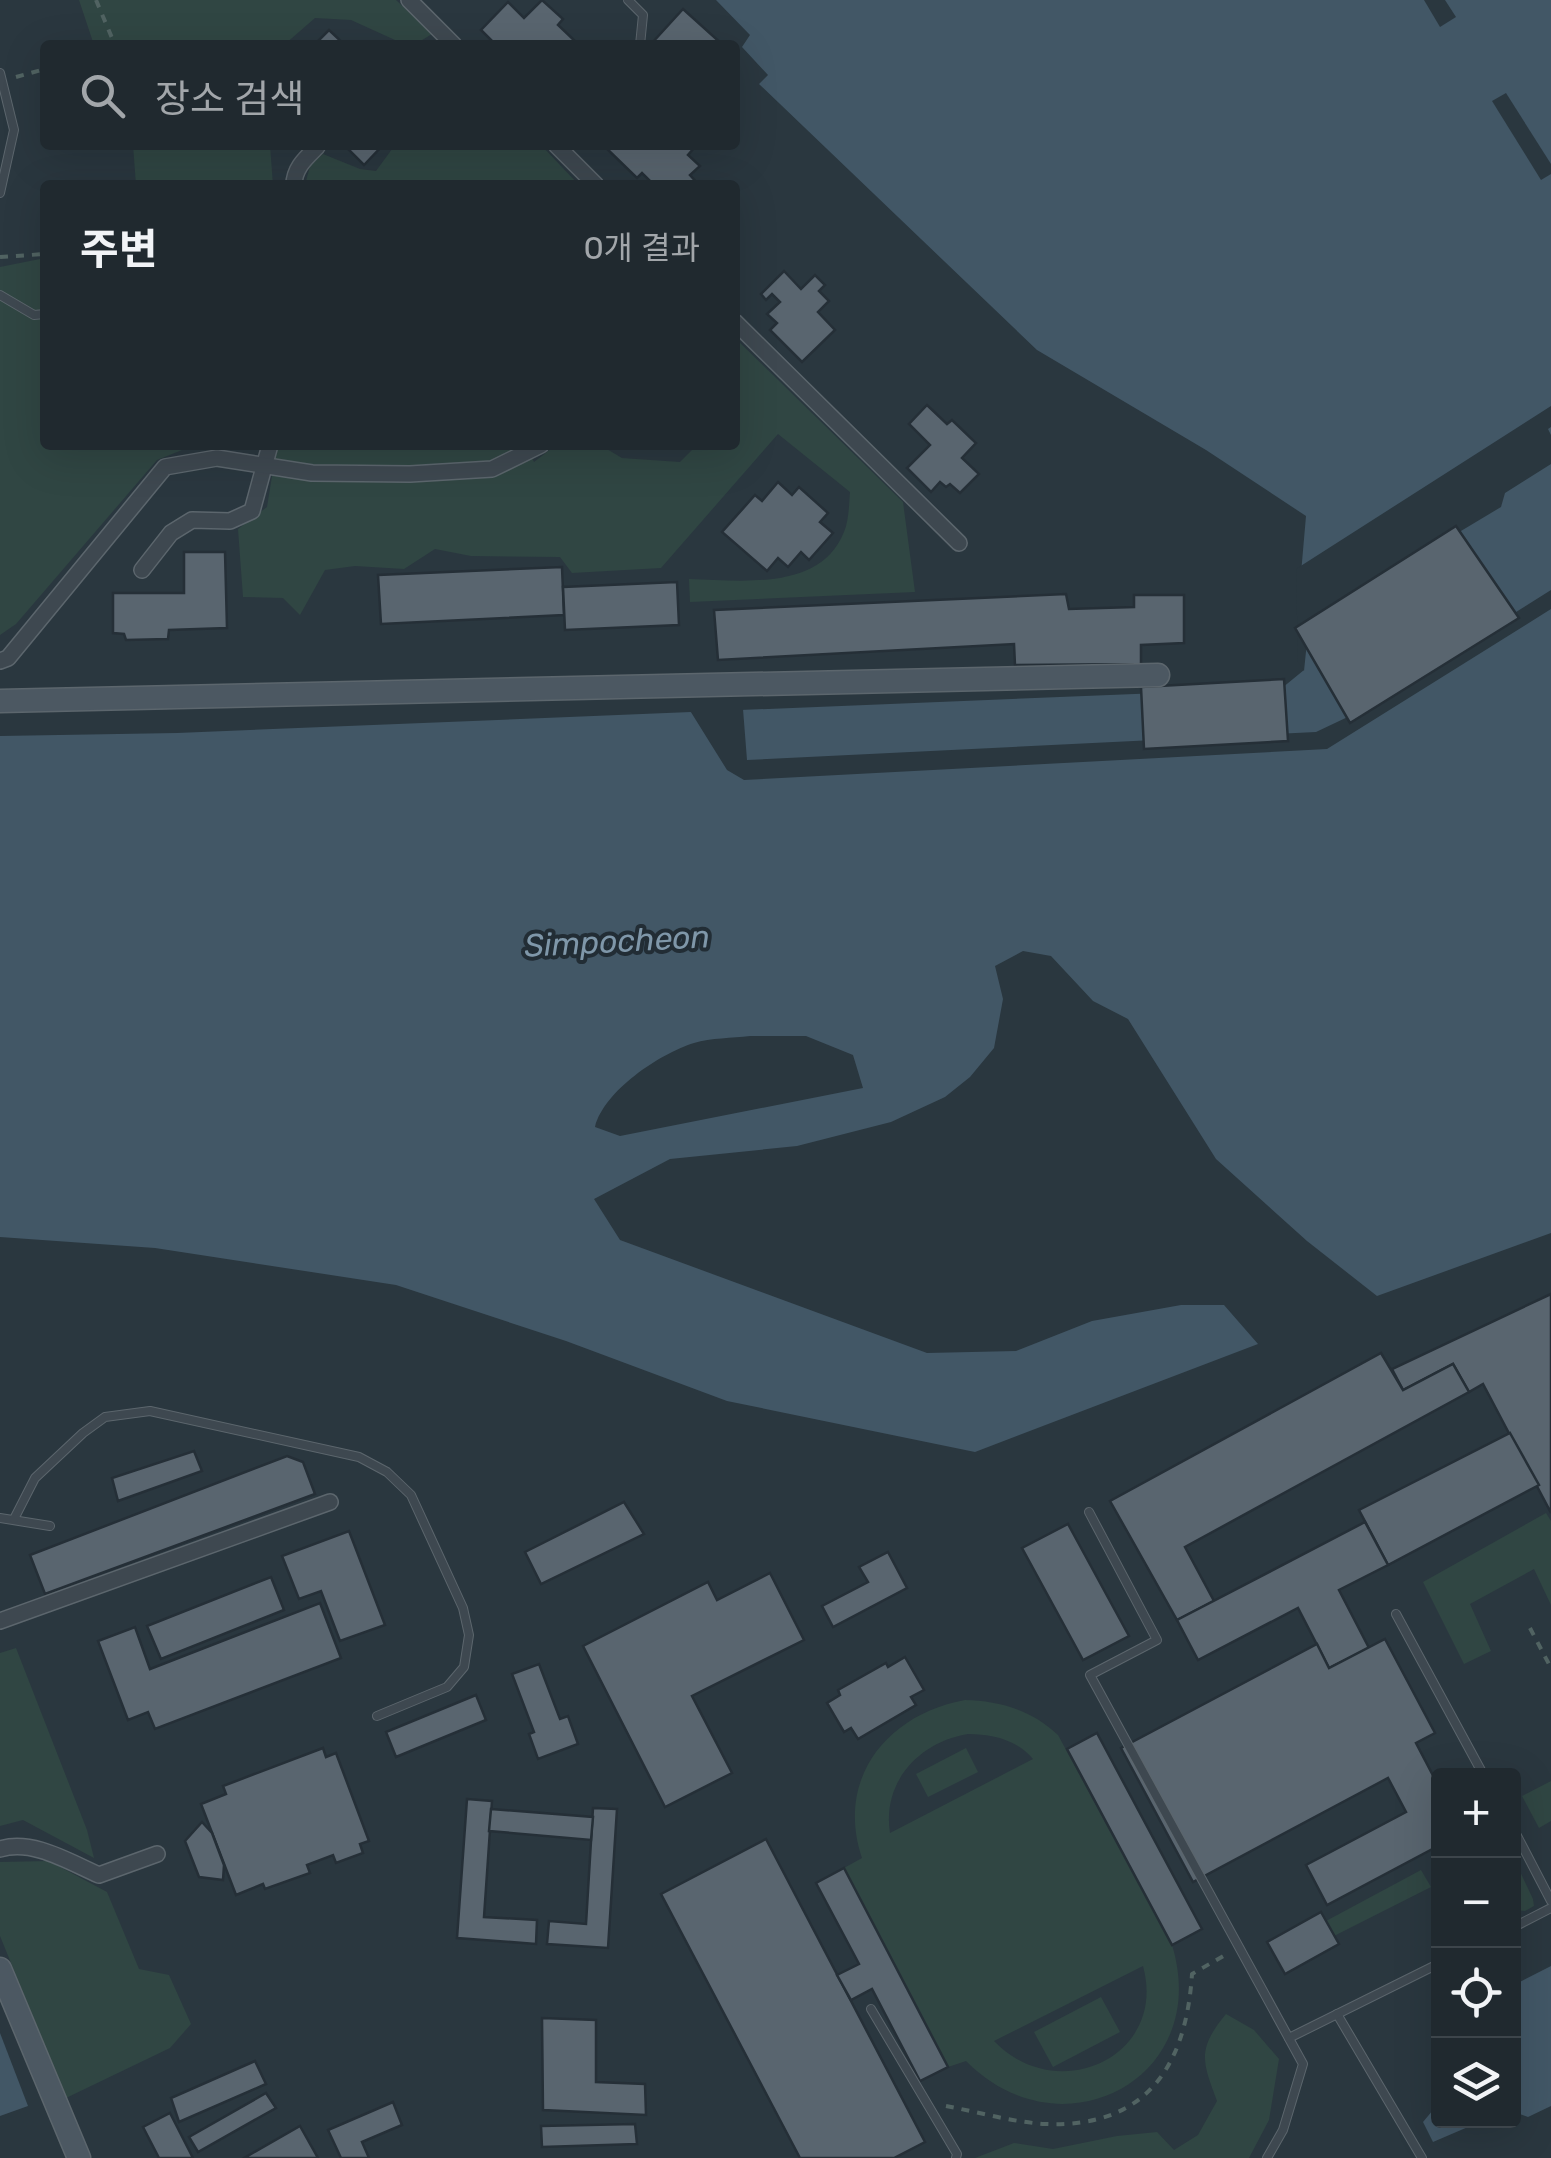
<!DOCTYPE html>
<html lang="ko">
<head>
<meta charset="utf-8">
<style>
  body { margin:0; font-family:Rubik,"Noto Sans KR",sans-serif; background:#283137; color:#f1f3f6 }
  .controls { position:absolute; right:30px; bottom:30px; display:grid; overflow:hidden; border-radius:10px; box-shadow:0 10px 40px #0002 }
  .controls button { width:90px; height:90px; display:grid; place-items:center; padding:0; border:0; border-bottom:2px solid #3d454b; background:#20292f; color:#f1f3f6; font:50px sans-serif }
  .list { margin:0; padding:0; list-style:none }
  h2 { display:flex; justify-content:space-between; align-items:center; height:130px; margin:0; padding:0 40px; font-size:42px }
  h2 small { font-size:32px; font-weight:400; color:#a2a6aa }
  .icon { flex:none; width:55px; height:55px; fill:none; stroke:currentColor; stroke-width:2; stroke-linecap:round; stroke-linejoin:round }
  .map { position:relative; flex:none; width:1551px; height:2158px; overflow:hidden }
  .search { position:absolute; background:#20292f; box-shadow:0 10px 40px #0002; left:40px; top:40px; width:700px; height:110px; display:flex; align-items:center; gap:25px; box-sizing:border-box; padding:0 35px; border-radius:10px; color:#a2a6aa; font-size:38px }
  .panel { position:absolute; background:#20292f; box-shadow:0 10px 40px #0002; left:40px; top:180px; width:700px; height:270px; border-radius:10px }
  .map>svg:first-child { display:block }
  .green { fill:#304643; fill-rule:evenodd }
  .water { fill:#425766; fill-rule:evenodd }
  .pier { fill:#2a373f }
  .building { fill:#59656f; stroke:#252f37; stroke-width:2.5 }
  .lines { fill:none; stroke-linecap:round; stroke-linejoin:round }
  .lane-casing { stroke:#5c666d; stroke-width:10 }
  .street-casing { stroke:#5c666d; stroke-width:18 }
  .secondary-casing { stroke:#5c666d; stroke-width:25 }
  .path { stroke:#516362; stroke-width:4; stroke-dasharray:8 8; stroke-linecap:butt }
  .lane { stroke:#3e4850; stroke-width:8 }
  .street { stroke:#3e4850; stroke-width:15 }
  .secondary { stroke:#4c5862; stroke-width:22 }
  .labels { text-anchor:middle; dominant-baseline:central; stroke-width:8; stroke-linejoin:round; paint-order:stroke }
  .water-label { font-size:32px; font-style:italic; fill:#7f97a9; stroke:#222d35 }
</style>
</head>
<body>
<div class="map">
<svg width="1551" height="2158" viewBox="0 0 1551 2158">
  <rect width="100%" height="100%" fill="#2a373f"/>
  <g class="green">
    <path d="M 79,0 L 396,0 L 432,34 L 414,45 L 406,45 L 351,20 L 315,18 L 284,45 L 94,45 Z"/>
    <path d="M 133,145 L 270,145 L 273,185 L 136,185 Z"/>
    <path d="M 395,145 L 541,145 L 579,185 L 305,185 L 310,166 L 323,154 L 360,169 L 376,171 Z"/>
    <path d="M 45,258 L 45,445 L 225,445 L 187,448 L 157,460 L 16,624 L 0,635 L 0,267 Z"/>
    <path d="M 735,338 L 903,502 L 915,592 L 690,602 L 689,579 C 741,580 820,592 844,532 C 849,520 849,504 850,492 L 778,434 L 661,568 L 572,573 L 560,557 L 471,556 L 435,549 L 404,569 L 355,566 L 325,570 L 300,615 L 283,598 L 243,597 L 238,529 L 267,507 L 277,445 L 526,445 L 534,462 L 556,445 L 600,445 L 622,458 L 680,462 L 697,445 L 735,445 Z"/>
    <path d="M 1546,1513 L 1551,1521 L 1551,1605 L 1534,1569 L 1470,1604 L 1491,1651 L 1464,1664 L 1423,1582 Z"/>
    <path d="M 16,1648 L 87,1830 L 94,1858 L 23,1820 L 0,1826 L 0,1653 Z"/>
    <path d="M 965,1700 C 1000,1701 1032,1710 1058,1735 L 1172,1945 C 1213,2078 1062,2158 966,2061 L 948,2067 L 844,1868 L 862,1858 C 835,1778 888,1714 965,1700 ZM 968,1734 C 993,1734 1017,1740 1033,1759 L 890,1833 C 882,1782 919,1742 968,1734 ZM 1143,1966 C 1168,2057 1057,2107 994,2041 Z"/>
    <path d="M 966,1748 L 978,1772 L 928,1797 L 916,1774 Z"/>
    <path d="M 1551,1781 L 1551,1821 L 1539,1828 L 1522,1796 Z"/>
    <path d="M 1514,1859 L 1533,1899 L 1534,1906 L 1525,1911 L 1514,1910 Z"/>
    <path d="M 49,1861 L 107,1892 L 139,1969 L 169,1975 L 191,2024 L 170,2048 L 66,2098 L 0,1936 L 0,1862 Z"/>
    <path d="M 1421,1870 L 1431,1887 L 1334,1936 L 1326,1921 Z"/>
    <path d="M 1101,1997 L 1120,2032 L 1053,2067 L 1034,2032 Z"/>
    <path d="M 1226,2014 L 1254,2030 L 1279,2059 L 1269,2120 L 1249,2158 L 975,2158 L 1014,2143 L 1053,2149 L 1117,2136 L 1157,2132 L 1174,2150 L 1198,2135 L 1217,2101 C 1202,2061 1197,2049 1226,2014 Z"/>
  </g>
  <g class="water">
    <path d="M 716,0 L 1551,0 L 1551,1233 L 1377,1296 L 1307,1241 L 1216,1159 L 1128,1019 L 1093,1001 L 1051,956 L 1023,951 L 995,966 L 1003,999 L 994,1048 L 970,1077 L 945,1097 L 891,1122 L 797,1146 L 670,1159 L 594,1199 L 620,1240 L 927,1353 L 1016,1351 L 1092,1321 L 1181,1305 L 1224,1305 L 1258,1344 L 975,1452 L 727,1401 L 566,1341 L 396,1285 L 155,1248 L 0,1237 L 0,736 L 177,733 L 1282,688 L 1304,670 L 1300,585 L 1306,516 L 1206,450 L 1037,350 L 759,84 L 768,75 L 742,47 L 750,35 ZM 750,1036 L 806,1036 L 853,1055 L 863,1088 L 620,1136 L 595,1127 C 604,1091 659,1054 694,1043 C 711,1038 732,1038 750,1036 Z"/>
    <path d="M 1551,1966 L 1551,2106 L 1528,2117 L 1514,2112 L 1514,1985 Z"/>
    <path d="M 0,2033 L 28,2106 L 0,2116 Z"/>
    <path d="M 1438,2104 L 1438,2120 L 1482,2121 L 1433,2142 L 1423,2122 Z"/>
  </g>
  <g class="pier">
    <path d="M 1424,0 L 1445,0 L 1456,17 L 1440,27 Z"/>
    <path d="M 1506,93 L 1551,164 L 1551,174 L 1541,180 L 1492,101 Z"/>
    <path d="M 1551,406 L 1551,427 L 1548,429 L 1551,435 L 1551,464 L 1505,493 L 1501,507 L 1309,622 L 1304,671 L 1298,662 L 1296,569 Z"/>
    <path d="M 1551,590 L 1551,609 L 1327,749 L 744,780 L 727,770 L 689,709 L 743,709 L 747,760 L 1316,732 L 1354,714 Z"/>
  </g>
  <g class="building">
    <path d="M 542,0 L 563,19 L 558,25 L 576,42 L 573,45 L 496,45 L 481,30 L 508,2 L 524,18 Z"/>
    <path d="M 683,9 L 723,45 L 655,45 L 652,43 Z"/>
    <path d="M 329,30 L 345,45 L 314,45 Z"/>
    <path d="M 353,145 L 383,145 L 364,165 L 349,150 Z"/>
    <path d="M 603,145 L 691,145 L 694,148 L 688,155 L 700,166 L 690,175 L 699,185 L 654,185 L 642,173 L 637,178 Z"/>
    <path d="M 784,271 L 801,289 L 815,275 L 825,285 L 819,291 L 829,301 L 818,312 L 835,330 L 802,362 L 770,330 L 777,323 L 767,314 L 780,302 L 772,294 L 766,300 L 761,294 Z"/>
    <path d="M 927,405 L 947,424 L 952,420 L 976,443 L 962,458 L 979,474 L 960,493 L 950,484 L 946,487 L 940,482 L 931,492 L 907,468 L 930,445 L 909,424 Z"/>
    <path d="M 778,482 L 792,495 L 799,487 L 828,513 L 820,522 L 833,533 L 809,560 L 801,552 L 788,567 L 778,558 L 767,571 L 722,532 L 755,495 L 762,501 Z"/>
    <path d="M 1456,526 L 1519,618 L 1350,723 L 1295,628 Z"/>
    <path d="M 184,552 L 225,552 L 227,628 L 169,630 L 168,639 L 126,640 L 124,634 L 113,633 L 113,593 L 184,593 Z"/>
    <path d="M 562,567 L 564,615 L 381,624 L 378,575 Z"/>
    <path d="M 677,582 L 679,625 L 565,630 L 563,587 Z"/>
    <path d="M 1066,594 L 1069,609 L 1134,607 L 1134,595 L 1184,595 L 1184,643 L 1141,645 L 1141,664 L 1015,665 L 1014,644 L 718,660 L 714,610 Z"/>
    <path d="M 1284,679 L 1288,741 L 1144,749 L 1141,687 Z"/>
    <path d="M 1551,1294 L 1551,1513 L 1483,1384 L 1469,1392 L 1453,1364 L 1403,1390 L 1392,1369 Z"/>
    <path d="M 1381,1353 L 1403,1390 L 1453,1364 L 1469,1392 L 1185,1547 L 1214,1601 L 1177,1620 L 1110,1501 Z"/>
    <path d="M 1510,1433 L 1539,1485 L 1388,1565 L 1359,1510 Z"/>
    <path d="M 194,1451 L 202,1471 L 118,1501 L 112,1478 Z"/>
    <path d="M 287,1456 L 303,1462 L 315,1494 L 45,1594 L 30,1555 Z"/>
    <path d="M 624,1502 L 644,1534 L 541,1584 L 525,1552 Z"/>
    <path d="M 1365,1522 L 1388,1565 L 1339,1590 L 1369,1648 L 1329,1668 L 1298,1608 L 1198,1660 L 1177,1620 Z"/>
    <path d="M 1068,1524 L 1129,1636 L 1083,1660 L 1022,1548 Z"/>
    <path d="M 349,1531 L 385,1625 L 340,1641 L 321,1591 L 299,1599 L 282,1556 Z"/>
    <path d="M 888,1552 L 907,1588 L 833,1627 L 822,1606 L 868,1582 L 859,1567 Z"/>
    <path d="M 770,1573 L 804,1640 L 692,1696 L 732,1773 L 665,1807 L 583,1646 L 708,1582 L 717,1600 Z"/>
    <path d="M 271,1577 L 284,1610 L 161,1659 L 147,1626 Z"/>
    <path d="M 320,1603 L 341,1658 L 155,1729 L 148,1712 L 128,1720 L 98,1641 L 135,1627 L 150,1669 Z"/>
    <path d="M 1385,1639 L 1435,1733 L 1416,1743 L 1438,1785 L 1438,1846 L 1327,1905 L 1306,1865 L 1406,1812 L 1388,1778 L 1193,1882 L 1121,1748 L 1317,1644 L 1329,1668 Z"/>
    <path d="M 905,1657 L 924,1690 L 911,1697 L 916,1705 L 858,1739 L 851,1728 L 844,1732 L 827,1703 L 840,1695 L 838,1690 L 886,1663 L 888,1667 Z"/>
    <path d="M 539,1664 L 560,1719 L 568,1716 L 578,1744 L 538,1759 L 529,1734 L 534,1732 L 512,1674 Z"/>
    <path d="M 476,1695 L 486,1720 L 396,1757 L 386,1732 Z"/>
    <path d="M 1097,1733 L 1202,1929 L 1172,1945 L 1067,1749 Z"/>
    <path d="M 323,1748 L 326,1757 L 336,1753 L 369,1841 L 360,1844 L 363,1853 L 336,1863 L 333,1855 L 307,1865 L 310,1873 L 265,1889 L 263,1884 L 236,1895 L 201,1804 L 226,1794 L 223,1786 Z"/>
    <path d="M 467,1799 L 492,1801 L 484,1917 L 537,1920 L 536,1944 L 457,1938 Z"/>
    <path d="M 593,1808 L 617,1809 L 608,1948 L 547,1944 L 549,1921 L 586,1924 Z"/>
    <path d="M 491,1809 L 593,1817 L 591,1840 L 489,1831 Z"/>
    <path d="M 202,1822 L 212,1833 L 224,1865 L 223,1880 L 199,1877 L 185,1841 Z"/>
    <path d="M 766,1839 L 925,2142 L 894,2158 L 800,2158 L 661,1894 Z"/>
    <path d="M 844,1868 L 948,2067 L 920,2081 L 872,1989 L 851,2000 L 837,1975 L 859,1964 L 816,1883 Z"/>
    <path d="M 1321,1912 L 1339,1944 L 1285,1974 L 1267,1942 Z"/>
    <path d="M 542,2018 L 596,2020 L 596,2082 L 645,2084 L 646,2115 L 543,2110 Z"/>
    <path d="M 255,2061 L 266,2084 L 179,2122 L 171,2098 Z"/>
    <path d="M 266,2093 L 276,2108 L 198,2152 L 189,2137 Z"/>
    <path d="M 393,2102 L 402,2125 L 362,2142 L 369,2158 L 341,2158 L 328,2130 Z"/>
    <path d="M 170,2113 L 193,2158 L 159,2158 L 143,2127 Z"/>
    <path d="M 635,2124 L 637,2144 L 542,2147 L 541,2126 Z"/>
    <path d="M 300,2126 L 318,2158 L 244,2158 Z"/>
  </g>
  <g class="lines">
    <g class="lane-casing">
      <g id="lane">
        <path d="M 628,0 L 643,15 L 640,45"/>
        <path d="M 0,73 L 14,130 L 0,193"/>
        <path d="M 0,295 L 34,315 L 45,314"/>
        <path d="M 1089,1512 L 1157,1640 L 1090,1675 L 1303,2064 L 1283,2130 L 1267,2158"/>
        <path d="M 0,1518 L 50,1526"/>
        <path d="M 14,1519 L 35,1478 L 83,1433 L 105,1417 L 150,1411 L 359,1457 L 387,1472 L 411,1495 L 463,1608 L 469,1635 L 464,1667 L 447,1687 L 377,1716"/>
        <path d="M 1396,1614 L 1484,1776"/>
        <path d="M 1514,1830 L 1551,1901"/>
        <path d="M 1514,1927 L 1551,1908"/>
        <path d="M 871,2009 L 957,2154 L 956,2158"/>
        <path d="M 1337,2014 L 1422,2158"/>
        <path d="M 1289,2038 L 1438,1964"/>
      </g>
    </g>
    <g class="street-casing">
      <g id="street">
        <path d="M 409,0 L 454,45"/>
        <path d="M 556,145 L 596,185"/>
        <path d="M 294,185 C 294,168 306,158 317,147"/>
        <path d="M 735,322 L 959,543"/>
        <path d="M 142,570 L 171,533 L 192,520 L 230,521 L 252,511 L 270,445"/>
        <path d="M 0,661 L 8,658 L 165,467 L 217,458 L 312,473 L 410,474 L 492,469 L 541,445"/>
        <path d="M 0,1621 L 330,1502"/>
        <path d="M 0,1849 C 33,1839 69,1862 99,1875 L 157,1854"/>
      </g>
    </g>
    <g class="secondary-casing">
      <g id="secondary">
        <path d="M 0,701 L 1158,675"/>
        <path d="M 0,1969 L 79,2158"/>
      </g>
    </g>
    <g class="path">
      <path d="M 96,0 L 115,45"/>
      <path d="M 16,77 L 45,69"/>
      <path d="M 0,257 L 45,254"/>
      <path d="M 1530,1628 L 1551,1668"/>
      <path d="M 946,2106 C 978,2112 1012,2122 1045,2124 C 1146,2128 1186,2067 1192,1974 L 1225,1955"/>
    </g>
    <use href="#lane" class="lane"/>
    <use href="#street" class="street"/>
    <use href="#secondary" class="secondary"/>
  </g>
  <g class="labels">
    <g class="water-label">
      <text transform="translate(617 941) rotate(-3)">Simpocheon</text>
    </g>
  </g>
</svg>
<div class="controls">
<button>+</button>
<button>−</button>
<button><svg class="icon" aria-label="locate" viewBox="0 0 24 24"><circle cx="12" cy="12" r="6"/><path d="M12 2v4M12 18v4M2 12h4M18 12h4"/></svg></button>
<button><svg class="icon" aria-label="layers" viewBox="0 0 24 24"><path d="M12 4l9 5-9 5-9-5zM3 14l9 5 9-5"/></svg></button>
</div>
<div class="search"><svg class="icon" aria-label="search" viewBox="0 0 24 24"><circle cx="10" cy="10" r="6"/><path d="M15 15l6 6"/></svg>장소 검색</div>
<section class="panel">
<h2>주변<small>0개 결과</small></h2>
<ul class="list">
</ul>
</section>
</div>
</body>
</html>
